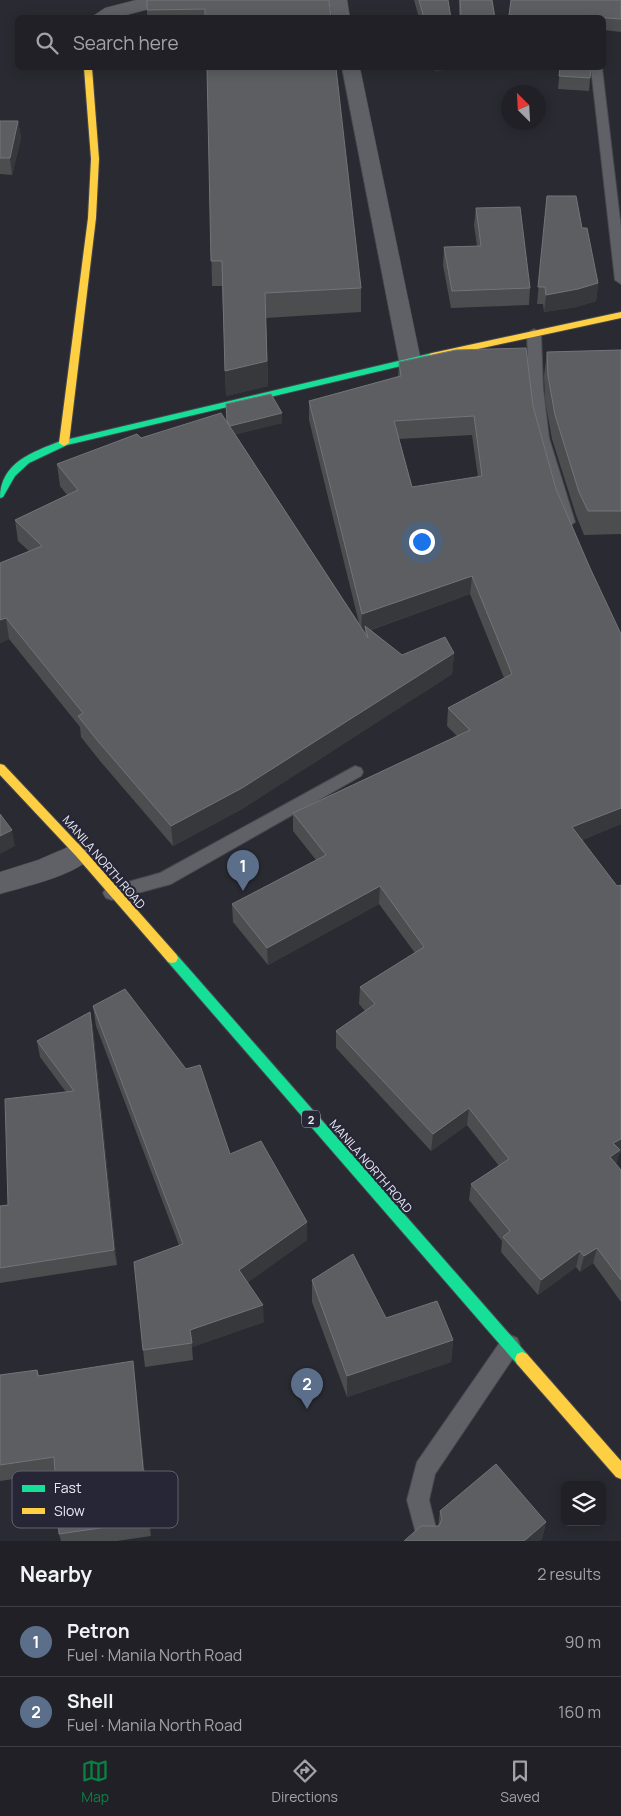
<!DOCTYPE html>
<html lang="en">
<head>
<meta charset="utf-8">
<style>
  body { margin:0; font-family:Manrope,sans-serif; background:#2d2d32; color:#f1f3f6 }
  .controls { position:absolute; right:15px; bottom:15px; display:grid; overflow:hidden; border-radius:8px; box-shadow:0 2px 12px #0003 }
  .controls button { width:45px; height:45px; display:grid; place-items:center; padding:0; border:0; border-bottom:1px solid #3d3e43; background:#202026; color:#f1f3f6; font:25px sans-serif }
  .compass { position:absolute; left:501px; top:85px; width:45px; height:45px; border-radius:50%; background:#202026; box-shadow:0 2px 12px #0003; rotate:336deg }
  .you { position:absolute; left:421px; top:541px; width:18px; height:18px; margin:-12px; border:4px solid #fff; border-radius:50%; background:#1a73e8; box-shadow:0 0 0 8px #1a73e833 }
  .badge { display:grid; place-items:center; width:32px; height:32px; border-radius:50%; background:#0b8043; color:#fff; font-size:16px; font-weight:700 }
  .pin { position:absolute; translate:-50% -41px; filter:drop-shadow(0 1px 2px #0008) }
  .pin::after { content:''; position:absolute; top:26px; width:18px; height:15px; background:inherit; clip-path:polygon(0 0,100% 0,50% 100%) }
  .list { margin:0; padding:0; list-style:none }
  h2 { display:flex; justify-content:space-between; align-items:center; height:65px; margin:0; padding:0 20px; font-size:21px }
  h2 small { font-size:16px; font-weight:400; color:#a2a3a7 }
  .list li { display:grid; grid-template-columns:32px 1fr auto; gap:15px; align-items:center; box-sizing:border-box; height:70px; padding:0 20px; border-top:1px solid #3d3e43 }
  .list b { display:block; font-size:19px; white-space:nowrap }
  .list p { margin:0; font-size:16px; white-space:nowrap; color:#a2a3a7 }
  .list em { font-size:16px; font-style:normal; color:#a2a3a7 }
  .icon { flex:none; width:28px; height:28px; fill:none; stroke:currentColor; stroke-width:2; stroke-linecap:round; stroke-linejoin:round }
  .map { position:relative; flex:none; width:621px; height:1541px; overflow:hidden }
  .search { position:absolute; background:#202026; box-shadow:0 2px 12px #0003; left:15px; right:15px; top:15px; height:55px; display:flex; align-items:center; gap:12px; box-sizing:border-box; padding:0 18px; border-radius:8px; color:#a2a3a7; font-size:19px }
  .sheet { height:205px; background:#202026 }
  nav { display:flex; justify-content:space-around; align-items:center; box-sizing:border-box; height:70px; border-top:1px solid #3d3e43; background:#202026; font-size:14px; color:#a2a3a7 }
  nav a { display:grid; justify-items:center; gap:2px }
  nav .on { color:#0b8043 }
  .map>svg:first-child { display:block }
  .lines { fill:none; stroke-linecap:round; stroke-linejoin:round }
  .lane-casing { stroke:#47474e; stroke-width:2 }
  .street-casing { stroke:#47474e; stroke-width:1 }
  .fast-casing { stroke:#47474e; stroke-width:2 }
  .slow-casing { stroke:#47474e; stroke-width:2 }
  .lane { fill:#606067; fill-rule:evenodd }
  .street { fill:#606067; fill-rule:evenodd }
  .fast { fill:#16e098; fill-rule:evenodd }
  .slow { fill:#ffcf43; fill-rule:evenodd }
  .wall { fill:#4b4d4f; fill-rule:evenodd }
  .shaded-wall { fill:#37383c }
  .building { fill:#5c5e61; stroke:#727478; fill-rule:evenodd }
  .labels { text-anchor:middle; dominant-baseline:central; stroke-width:4.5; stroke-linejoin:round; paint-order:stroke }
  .shield { fill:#262636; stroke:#afafbc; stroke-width:1 }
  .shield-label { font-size:11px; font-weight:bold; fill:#eaeaf5 }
  .street-label { font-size:12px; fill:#eaeaf5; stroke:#262636 }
  .key { fill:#262636; stroke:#61616f; stroke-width:1 }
  .key-label { font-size:14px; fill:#eaeaf5 }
</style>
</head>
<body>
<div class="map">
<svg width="621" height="1541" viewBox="0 0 621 1541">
  <rect width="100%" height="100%" fill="#2a2a32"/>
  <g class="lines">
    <g class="lane-casing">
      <g id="lane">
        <path d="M 591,68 L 602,68 L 621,228 L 621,284 L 615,280 Z"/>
        <path d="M 534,329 L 541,333 L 543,388 L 549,438 L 575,522 L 568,527 L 561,522 L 535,438 L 529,388 L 527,333 Z"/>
        <path d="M 355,766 L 361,768 L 363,772 L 361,776 L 171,884 L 112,900 L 106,898 L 103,893 L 106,888 L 160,873 Z"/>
        <path d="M 510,1335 L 517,1338 L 520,1345 L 517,1352 L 435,1474 L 429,1500 L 438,1536 L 436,1541 L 418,1541 L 407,1500 L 417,1462 L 503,1338 Z"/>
      </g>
    </g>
    <g class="street-casing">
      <g id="street">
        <path d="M 136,0 L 219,0 L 216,4 L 210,5 L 153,8 L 115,18 L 90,18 L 105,8 Z"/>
        <path d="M 329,0 L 347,0 L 350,18 L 332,18 Z"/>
        <path d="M 342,68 L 360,68 L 421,361 L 418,366 L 410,368 L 402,366 L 399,361 Z"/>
        <path d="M 80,842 L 90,845 L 94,853 C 83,874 23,887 0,894 L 0,872 L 38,860 Z"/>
      </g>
    </g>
    <g class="fast-casing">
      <g id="fast">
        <path d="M 432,353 L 437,356 L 435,358 L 67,445 L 29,463 L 15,476 L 3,497 L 0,498 C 0,463 32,452 61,441 Z"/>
        <path d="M 172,953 L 176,954 L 527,1354 L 529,1359 L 527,1364 L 522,1366 L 517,1364 L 168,962 L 166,958 L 168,954 Z"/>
      </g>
    </g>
    <g class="slow-casing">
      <g id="slow">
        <path d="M 84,68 L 92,68 L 99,159 L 96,218 L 69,443 L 64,446 L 59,443 L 88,218 L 91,159 Z"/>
        <path d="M 621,312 L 621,318 L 432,359 L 427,356 L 432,353 Z"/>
        <path d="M 0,764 L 4,765 L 84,850 L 176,954 L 178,958 L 176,962 L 172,963 L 168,962 L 76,856 L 0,775 Z"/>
        <path d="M 522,1352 L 527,1354 L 621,1461 L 621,1479 L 616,1477 L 517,1364 L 515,1359 L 517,1354 Z"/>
      </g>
    </g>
    <use href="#lane" class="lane"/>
    <use href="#street" class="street"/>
    <use href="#fast" class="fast"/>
    <use href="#slow" class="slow"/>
  </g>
  <g class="wall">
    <path d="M 147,0 L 331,18 L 147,18 Z"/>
    <path d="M 414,0 L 448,0 L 451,18 L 419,18 Z"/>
    <path d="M 459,0 L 492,0 L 495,18 L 459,18 Z"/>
    <path d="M 511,0 L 621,0 L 621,32 L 604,30 L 604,18 L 509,18 Z"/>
    <path d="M 207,68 L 361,288 L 361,312 L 266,318 L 268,386 L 226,396 L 222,286 L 212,286 Z"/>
    <path d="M 560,68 L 591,68 L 589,91 L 558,89 Z"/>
    <path d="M 0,121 L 18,121 L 21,138 L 12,175 L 0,174 Z"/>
    <path d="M 547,196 L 582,228 L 598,283 L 596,301 L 576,307 L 544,312 L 543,304 L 537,304 Z"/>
    <path d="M 476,208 L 530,288 L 529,305 L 451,308 L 443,265 L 444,247 L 477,246 L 474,225 Z"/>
    <path d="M 621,350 L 621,534 L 584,535 L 576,515 L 552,439 L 545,400 L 544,376 L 547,352 Z"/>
    <path d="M 399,362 L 533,406 L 556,489 L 590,568 L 621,634 L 621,824 L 582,840 L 619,1154 L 616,1164 L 621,1170 L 621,1302 L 593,1263 L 580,1272 L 576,1267 L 538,1295 L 501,1252 L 502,1241 L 469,1200 L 471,1184 L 499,1166 L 467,1125 L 431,1151 L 336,1048 L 336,1031 L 365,1011 L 359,1004 L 360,987 L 415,953 L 379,904 L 268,965 L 233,922 L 232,904 L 316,860 L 293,831 L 293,813 L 457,736 L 447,726 L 448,708 L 504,678 L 470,594 L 371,630 L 402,655 L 454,653 L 452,674 L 242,809 L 173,846 L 100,761 L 81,737 L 80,727 L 9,639 L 0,643 L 0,563 L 29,551 L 18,541 L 15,520 L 67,495 L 60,486 L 57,464 L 141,438 L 227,421 L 282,413 L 282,423 L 235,434 L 359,623 L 309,420 L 309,401 L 398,376 ZM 472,435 L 478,477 L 412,487 L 399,439 Z"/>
    <path d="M 93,1006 L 230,1154 L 307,1240 L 248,1282 L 264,1322 L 192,1347 L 193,1360 L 145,1367 L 143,1350 L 179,1245 L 96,1026 Z"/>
    <path d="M 90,1012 L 93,1028 L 117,1265 L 0,1283 L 0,1206 L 8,1205 L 66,1092 L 40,1057 L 37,1041 Z"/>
    <path d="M 312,1280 L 386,1318 L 453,1340 L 451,1362 L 347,1397 L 312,1302 Z"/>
    <path d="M 37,1370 L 39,1375 L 135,1378 L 151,1536 L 117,1541 L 61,1541 L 59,1534 L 55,1473 L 0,1481 L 0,1375 Z"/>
    <path d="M 440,1511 L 546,1522 L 542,1539 L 539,1541 L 404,1541 L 438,1526 Z"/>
  </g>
  <g class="shaded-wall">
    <path d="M 436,68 L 455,68 L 435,72 Z"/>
    <path d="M 18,121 L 21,138 L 12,175 L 10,158 Z"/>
    <path d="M 598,283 L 596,301 L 576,307 L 544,312 L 546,295 Z"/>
    <path d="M 267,361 L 268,386 L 226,396 L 225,371 Z"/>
    <path d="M 282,413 L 282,423 L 227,437 L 227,427 Z"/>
    <path d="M 472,576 L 470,594 L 367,631 L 365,626 L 365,632 L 361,633 L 362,614 Z"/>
    <path d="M 6,618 L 9,639 L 0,643 L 0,620 Z"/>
    <path d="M 454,653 L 452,674 L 242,809 L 173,846 L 171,826 Z"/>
    <path d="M 621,808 L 621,824 L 569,845 L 572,827 Z"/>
    <path d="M 12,830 L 15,846 L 0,854 L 0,836 Z"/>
    <path d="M 380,886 L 379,904 L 268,965 L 267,948 Z"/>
    <path d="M 90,1012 L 93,1028 L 117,1265 L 114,1250 Z"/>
    <path d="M 469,1108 L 467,1125 L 431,1151 L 433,1134 Z"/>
    <path d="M 621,1139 L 621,1153 L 619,1154 L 616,1167 L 606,1173 L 613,1143 Z"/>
    <path d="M 307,1222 L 307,1240 L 240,1288 L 239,1270 Z"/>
    <path d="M 597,1248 L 593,1263 L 580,1272 L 584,1256 Z"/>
    <path d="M 580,1251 L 576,1267 L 538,1295 L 541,1280 Z"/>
    <path d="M 263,1305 L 264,1322 L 192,1347 L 190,1330 Z"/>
    <path d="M 453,1340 L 451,1362 L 347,1397 L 347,1376 Z"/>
    <path d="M 133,1361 L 135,1378 L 151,1536 L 148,1521 Z"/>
    <path d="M 546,1522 L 542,1539 L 539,1541 L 524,1541 Z"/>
  </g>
  <g class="building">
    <path d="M 147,0 L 329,0 L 331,18 L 205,18 L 205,9 L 147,10 Z"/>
    <path d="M 419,0 L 448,0 L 451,18 L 424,18 Z"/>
    <path d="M 460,0 L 492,0 L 495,18 L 461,18 Z"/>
    <path d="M 511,0 L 621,0 L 621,19 L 595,17 L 595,18 L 545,18 L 509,15 Z"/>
    <path d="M 207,68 L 336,68 L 361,288 L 265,293 L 267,361 L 225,371 L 222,261 L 211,261 Z"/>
    <path d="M 560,68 L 591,68 L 590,78 L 559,76 Z"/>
    <path d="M 0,121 L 18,121 L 10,158 L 0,158 Z"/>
    <path d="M 547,196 L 576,196 L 582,228 L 587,228 L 598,283 L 578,289 L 546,295 L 545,287 L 538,287 Z"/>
    <path d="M 520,207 L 530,288 L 452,291 L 444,247 L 481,246 L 476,208 Z"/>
    <path d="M 526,348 L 533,406 L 556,489 L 590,568 L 621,634 L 621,808 L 572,827 L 617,886 L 621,885 L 621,1139 L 613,1143 L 620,1150 L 610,1157 L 621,1170 L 621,1280 L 597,1248 L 584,1256 L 580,1251 L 541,1280 L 503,1237 L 510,1231 L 471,1184 L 509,1159 L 469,1108 L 433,1134 L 336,1031 L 375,1004 L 360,987 L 424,947 L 380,886 L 267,948 L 232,904 L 326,855 L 293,813 L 470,730 L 448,708 L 512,674 L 472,576 L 362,614 L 309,401 L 401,376 L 399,362 L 456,350 ZM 474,416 L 482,476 L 412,487 L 394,421 Z"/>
    <path d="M 621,350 L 621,511 L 588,511 L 579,492 L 555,415 L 548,376 L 547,352 Z"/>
    <path d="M 271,394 L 282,413 L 230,426 L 227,421 L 226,404 Z"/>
    <path d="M 221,413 L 368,638 L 365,626 L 402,655 L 445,637 L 454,653 L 242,788 L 171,826 L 97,740 L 78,716 L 83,713 L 6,618 L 0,620 L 0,563 L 42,546 L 15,520 L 78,490 L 57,464 L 137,434 L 141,438 Z"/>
    <path d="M 0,814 L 12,830 L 0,836 Z"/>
    <path d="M 125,989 L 186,1069 L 200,1065 L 230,1154 L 261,1141 L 307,1222 L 239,1270 L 263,1305 L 190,1330 L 192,1343 L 143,1350 L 134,1262 L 183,1244 L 93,1006 Z"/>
    <path d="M 90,1012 L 114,1250 L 0,1268 L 0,1206 L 8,1205 L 5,1099 L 74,1091 L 37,1041 Z"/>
    <path d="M 353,1254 L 386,1318 L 437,1301 L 453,1340 L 347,1376 L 312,1280 Z"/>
    <path d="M 133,1361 L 148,1521 L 59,1534 L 54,1457 L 0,1465 L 0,1375 L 37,1370 L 38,1376 Z"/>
    <path d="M 496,1464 L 546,1522 L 524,1541 L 404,1541 L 421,1526 L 439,1526 L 442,1519 L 440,1511 Z"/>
  </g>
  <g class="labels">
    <rect class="shield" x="302" y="1110.5" width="18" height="17" rx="4"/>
    <g class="shield-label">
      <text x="311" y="1119">2</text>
    </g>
    <g class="street-label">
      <text transform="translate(104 862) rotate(49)">MANILA NORTH ROAD</text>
      <text transform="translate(371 1166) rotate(49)">MANILA NORTH ROAD</text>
    </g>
  </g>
  <rect x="12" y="1471" width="166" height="57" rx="8" class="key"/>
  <rect x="22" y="1485" width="23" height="7" fill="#16e098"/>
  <rect x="22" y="1508" width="23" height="6" fill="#ffcf43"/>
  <g class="key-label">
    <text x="54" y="1493">Fast</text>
    <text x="54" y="1516">Slow</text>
  </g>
</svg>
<div class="controls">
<button><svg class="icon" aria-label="layers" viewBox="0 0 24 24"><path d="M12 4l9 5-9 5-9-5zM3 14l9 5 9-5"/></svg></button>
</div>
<svg class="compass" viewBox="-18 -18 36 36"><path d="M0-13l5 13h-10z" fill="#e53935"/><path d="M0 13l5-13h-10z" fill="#a2a3a7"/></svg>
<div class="you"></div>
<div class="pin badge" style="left:243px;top:891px;background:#5c6f8a">1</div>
<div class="pin badge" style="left:307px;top:1409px;background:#5c6f8a">2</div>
<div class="search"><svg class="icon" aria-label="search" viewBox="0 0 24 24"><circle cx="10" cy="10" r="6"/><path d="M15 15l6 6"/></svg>Search here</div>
</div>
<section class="sheet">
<h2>Nearby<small>2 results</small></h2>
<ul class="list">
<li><span class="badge" style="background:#5c6f8a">1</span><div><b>Petron</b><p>Fuel · Manila North Road</p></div><em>90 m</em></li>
<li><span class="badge" style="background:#5c6f8a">2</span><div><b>Shell</b><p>Fuel · Manila North Road</p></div><em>160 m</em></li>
</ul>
</section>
<nav>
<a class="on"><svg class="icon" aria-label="map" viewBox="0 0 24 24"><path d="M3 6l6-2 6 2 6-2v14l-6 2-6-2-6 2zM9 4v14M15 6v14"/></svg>Map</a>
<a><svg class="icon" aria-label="directions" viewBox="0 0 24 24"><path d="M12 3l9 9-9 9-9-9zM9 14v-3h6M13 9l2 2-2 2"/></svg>Directions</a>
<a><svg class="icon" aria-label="saved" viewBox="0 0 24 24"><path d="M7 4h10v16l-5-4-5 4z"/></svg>Saved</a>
</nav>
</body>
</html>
